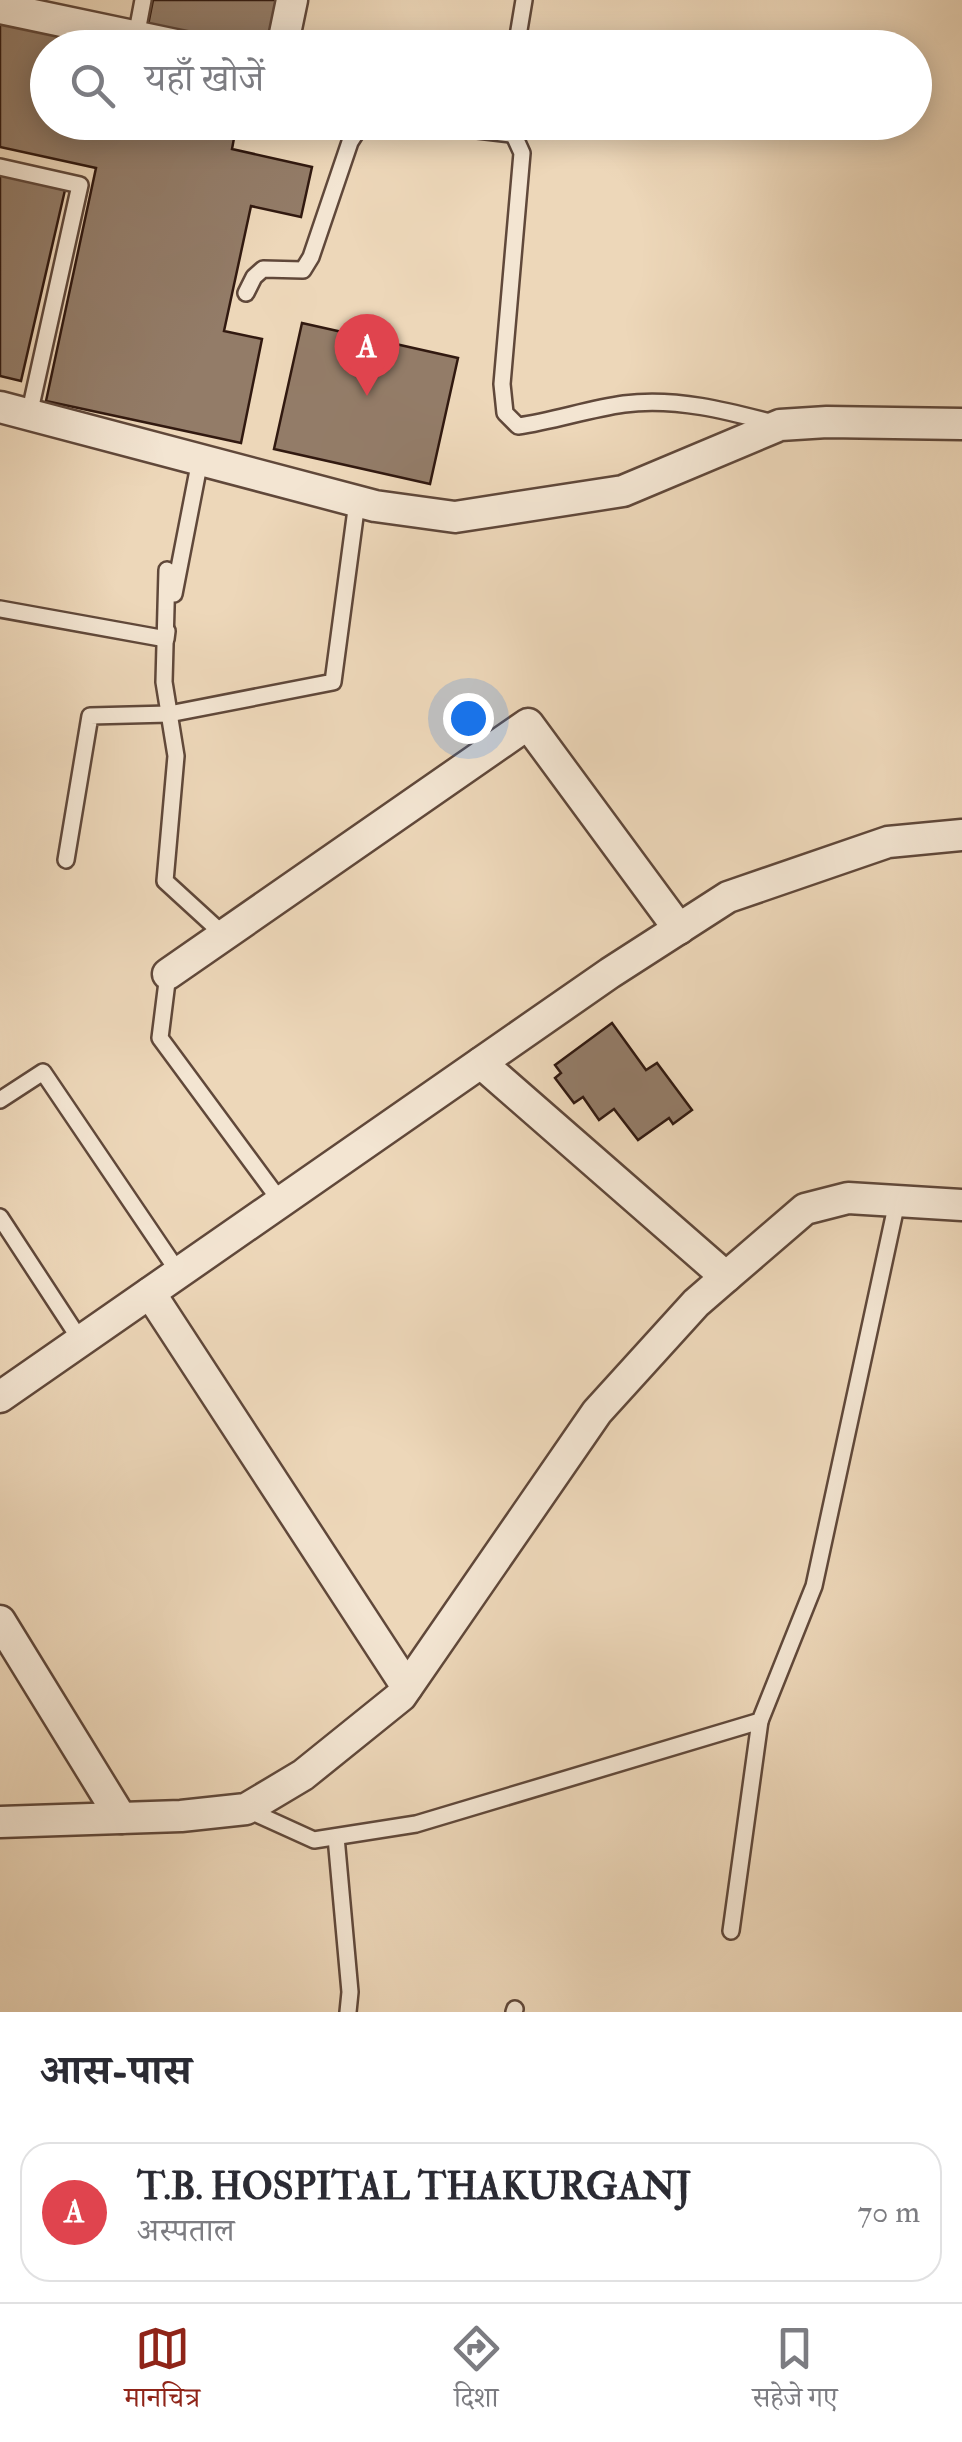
<!DOCTYPE html>
<html lang="hi">
<head>
<meta charset="utf-8">
<style>
  body { margin:0; font-family:"IM FELL Double Pica","Noto Serif Devanagari",serif; background:#f7f7f7; color:#2b2b33 }
  .you { position:absolute; left:468px; top:718px; width:35px; height:35px; margin:-25px; border:8px solid #fff; border-radius:50%; background:#1a73e8; box-shadow:0 0 0 15px #1a73e833 }
  .badge { display:grid; place-items:center; width:65px; height:65px; border-radius:50%; background:#8f2418; color:#fff; font-size:32px; font-weight:700 }
  .pin { position:absolute; translate:-50% -82px; filter:drop-shadow(0 2px 5px #0008) }
  .pin::after { content:''; position:absolute; top:52px; width:35px; height:30px; background:inherit; clip-path:polygon(0 0,100% 0,50% 100%) }
  .list { margin:0; padding:0; list-style:none }
  h2 { display:flex; justify-content:space-between; align-items:center; height:130px; margin:0; padding:0 40px; font-size:42px }
  h2 small { font-size:32px; font-weight:400; color:#7c7c81 }
  .list li { display:grid; grid-template-columns:65px 1fr auto; gap:30px; align-items:center; box-sizing:border-box; height:140px; margin:0 20px 20px; padding:0 20px; border:2px solid #e1e1e2; border-radius:30px }
  .list b { display:block; font-size:38px; white-space:nowrap }
  .list p { margin:0; font-size:32px; white-space:nowrap; color:#7c7c81 }
  .list em { font-size:32px; font-style:normal; color:#7c7c81 }
  .icon { flex:none; width:55px; height:55px; fill:none; stroke:currentColor; stroke-width:2; stroke-linecap:round; stroke-linejoin:round }
  .map { position:relative; flex:none; width:962px; height:2012px; overflow:hidden }
  .search { position:absolute; background:#fff; box-shadow:0 5px 25px #0003; left:30px; right:30px; top:30px; height:110px; display:flex; align-items:center; gap:25px; box-sizing:border-box; padding:0 35px; border-radius:55px; color:#7c7c81; font-size:38px }
  .sheet { height:290px; background:#fff }
  nav { display:flex; justify-content:space-around; align-items:center; box-sizing:border-box; height:140px; border-top:2px solid #e1e1e2; background:#fff; font-size:28px; color:#7c7c81 }
  nav a { display:grid; justify-items:center; gap:5px }
  nav .on { color:#8f2418 }
  .map>svg:first-child { display:block }
  .building { fill:#937c68; stroke:#311910; stroke-width:2.5 }
  .lines { fill:none; stroke-linecap:round; stroke-linejoin:round }
  .service-casing { stroke:#60483a; stroke-width:20 }
  .minor-casing { stroke:#60483a; stroke-width:35 }
  .service { stroke:#f3e5d2; stroke-width:15 }
  .minor { stroke:#f3e5d2; stroke-width:30 }
</style>
</head>
<body>
<div class="map">
<svg width="962" height="2012" viewBox="0 0 962 2012">
  <rect width="100%" height="100%" fill="#edd7b9"/>
  <filter id="stains"><feTurbulence type="fractalNoise" baseFrequency=".002" numOctaves="4"/><feColorMatrix values="0 0 0 0 .2 0 0 0 0 .09 0 0 0 0 .02 0 0 0 .5 -.17"/></filter>
  <radialGradient id="worn" r=".72"><stop offset=".6" stop-color="#630" stop-opacity="0"/><stop offset="1" stop-color="#630" stop-opacity=".3"/></radialGradient>
  <g class="building">
    <path d="M 153,0 L 283,0 L 273,48 L 258,48 L 148,25 Z"/>
    <path d="M 0,22 L 116,48 L 48,48 L 48,122 L 237,122 L 232,149 L 312,167 L 301,217 L 251,206 L 224,331 L 262,339 L 241,443 L 46,401 L 96,168 L 0,147 Z"/>
    <path d="M 299,122 L 289,134 L 272,137 L 257,131 L 251,122 Z"/>
    <path d="M 0,175 L 65,190 L 21,381 L 0,376 Z"/>
    <path d="M 302,323 L 458,358 L 430,484 L 274,449 Z"/>
    <path d="M 612,1023 L 646,1070 L 657,1063 L 692,1110 L 673,1124 L 669,1118 L 638,1140 L 614,1109 L 599,1120 L 583,1097 L 574,1103 L 555,1078 L 561,1073 L 555,1065 Z"/>
  </g>
  <g class="lines">
    <g class="service-casing">
      <g id="service">
        <path d="M 136,37 L 143,0"/>
        <path d="M 516,48 L 524,0"/>
        <path d="M 410,122 L 511,134"/>
        <path d="M 508,122 L 522,153 L 502,384 L 505,413 L 518,426 C 554,421 588,409 624,404 C 675,397 728,411 777,424"/>
        <path d="M 0,167 L 80,185 L 29,415"/>
        <path d="M 246,293 L 254,277 L 263,269 L 303,270 L 311,257 L 350,142 L 359,128 L 373,122"/>
        <path d="M 167,570 L 164,682 L 176,756 L 165,881 L 224,935"/>
        <path d="M 174,594 L 200,460"/>
        <path d="M 0,609 L 166,639 L 167,631"/>
        <path d="M 66,860 L 90,716 L 169,714 L 333,682 L 357,502"/>
        <path d="M 168,974 L 160,1038 L 281,1202"/>
        <path d="M 0,1100 L 43,1072 L 179,1273"/>
        <path d="M 0,1217 L 81,1341"/>
        <path d="M 246,1809 L 314,1840 L 416,1824 L 760,1721 L 814,1586 L 897,1202"/>
        <path d="M 336,1837 L 350,1992 L 348,2012"/>
        <path d="M 731,1931 L 760,1721"/>
        <path d="M 514,2012 L 515,2009"/>
      </g>
    </g>
    <g class="minor-casing">
      <g id="minor">
        <path d="M 0,8 L 190,48"/>
        <path d="M 282,48 L 292,0"/>
        <path d="M 0,407 L 375,506 L 455,517 L 623,491 L 780,425 L 827,422 L 962,424"/>
        <path d="M 168,974 L 528,724 L 679,929"/>
        <path d="M 481,1063 L 726,1277"/>
        <path d="M 150,1293 L 407,1687"/>
        <path d="M 0,1397 L 610,973 L 728,897 L 888,842 L 962,835"/>
        <path d="M 0,1621 L 121,1818"/>
        <path d="M 0,1822 L 181,1816 L 246,1809 L 303,1775 L 401,1696 L 597,1412 L 696,1303 L 726,1277 L 805,1209 L 848,1198 L 962,1205"/>
      </g>
    </g>
    <use href="#service" class="service"/>
    <use href="#minor" class="minor"/>
  </g>
  <rect width="100%" height="100%" filter="url(#stains)"/>
  <rect width="100%" height="100%" fill="url(#worn)"/>
</svg>
<div class="you"></div>
<div class="pin badge" style="left:367px;top:396px;background:#e0444e">A</div>
<div class="search"><svg class="icon" aria-label="search" viewBox="0 0 24 24"><circle cx="10" cy="10" r="6"/><path d="M15 15l6 6"/></svg>यहाँ खोजें</div>
</div>
<section class="sheet">
<h2>आस-पास<small></small></h2>
<ul class="list">
<li><span class="badge" style="background:#e0444e">A</span><div><b>T.B. HOSPITAL THAKURGANJ</b><p>अस्पताल</p></div><em>70 m</em></li>
</ul>
</section>
<nav>
<a class="on"><svg class="icon" aria-label="map" viewBox="0 0 24 24"><path d="M3 6l6-2 6 2 6-2v14l-6 2-6-2-6 2zM9 4v14M15 6v14"/></svg>मानचित्र</a>
<a><svg class="icon" aria-label="directions" viewBox="0 0 24 24"><path d="M12 3l9 9-9 9-9-9zM9 14v-3h6M13 9l2 2-2 2"/></svg>दिशा</a>
<a><svg class="icon" aria-label="saved" viewBox="0 0 24 24"><path d="M7 4h10v16l-5-4-5 4z"/></svg>सहेजे गए</a>
</nav>
</body>
</html>
